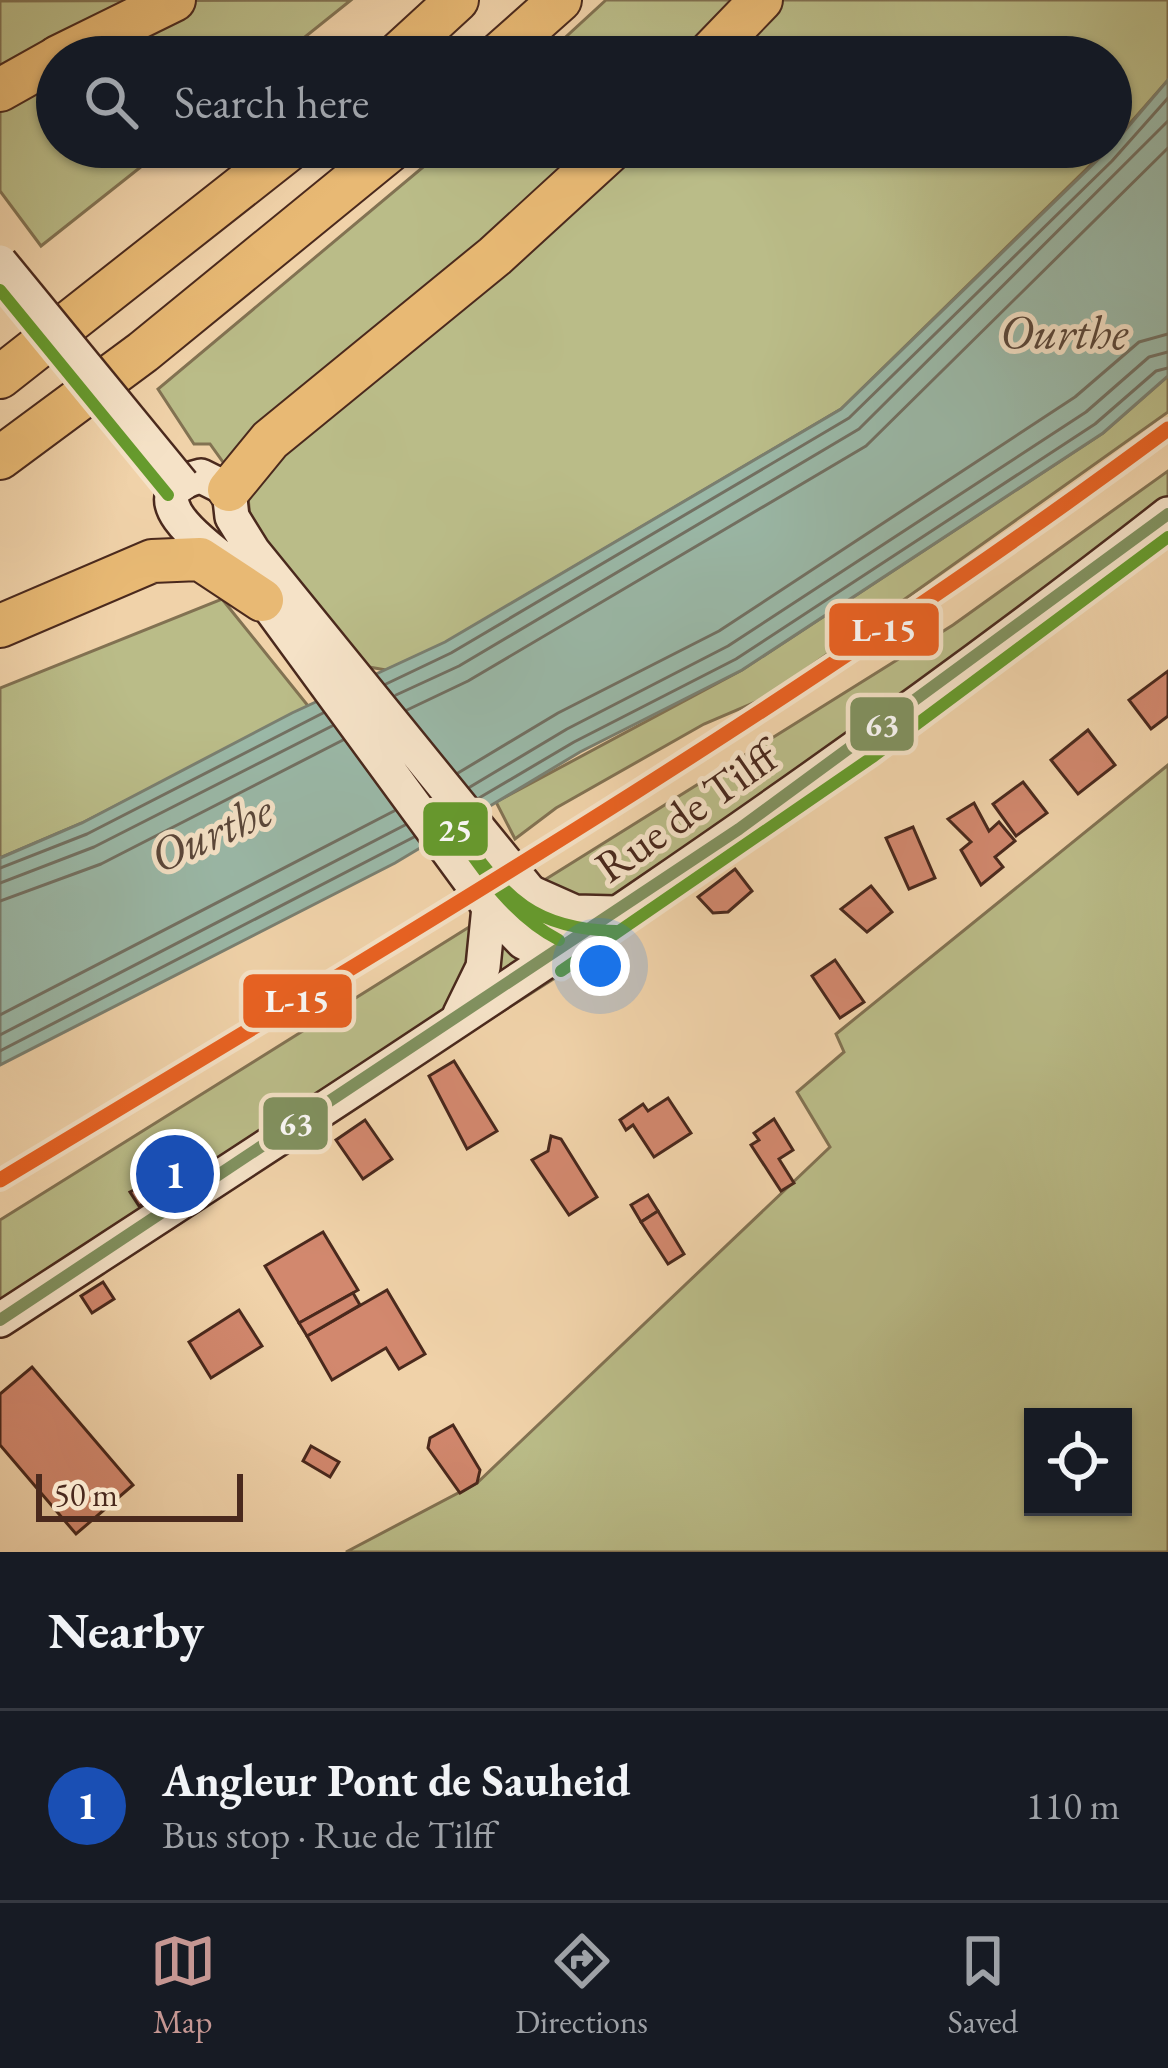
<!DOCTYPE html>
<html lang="en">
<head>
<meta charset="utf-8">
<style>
  body { margin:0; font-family:"EB Garamond",serif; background:#20242c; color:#f1f3f6 }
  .controls { position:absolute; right:36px; bottom:36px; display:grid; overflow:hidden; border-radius:0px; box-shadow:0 3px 9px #0004 }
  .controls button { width:108px; height:108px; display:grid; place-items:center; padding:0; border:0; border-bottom:3px solid #363941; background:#171b24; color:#f1f3f6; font:60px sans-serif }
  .scale { position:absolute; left:36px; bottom:30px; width:207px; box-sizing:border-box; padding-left:12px; border:6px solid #4a291d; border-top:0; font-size:33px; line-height:42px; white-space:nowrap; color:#4a291d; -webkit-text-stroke:9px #f5e2c7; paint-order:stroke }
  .you { position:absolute; left:600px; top:966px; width:42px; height:42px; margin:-30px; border:9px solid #fff; border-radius:50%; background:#1a73e8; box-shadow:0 0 0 18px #1a73e833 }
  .badge { display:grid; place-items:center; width:78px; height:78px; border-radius:50%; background:#c59692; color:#fff; font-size:39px; font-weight:700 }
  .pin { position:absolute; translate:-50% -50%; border:6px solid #fff; box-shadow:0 3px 12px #0006 }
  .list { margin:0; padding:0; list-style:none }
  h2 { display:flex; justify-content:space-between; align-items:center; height:156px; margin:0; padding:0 48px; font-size:51px }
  h2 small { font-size:39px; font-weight:400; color:#9ea1a6 }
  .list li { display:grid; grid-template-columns:78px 1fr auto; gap:36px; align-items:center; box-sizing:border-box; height:192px; padding:0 48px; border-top:3px solid #363941 }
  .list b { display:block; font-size:45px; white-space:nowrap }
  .list p { margin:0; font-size:39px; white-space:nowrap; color:#9ea1a6 }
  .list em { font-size:39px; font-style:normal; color:#9ea1a6 }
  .icon { flex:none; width:66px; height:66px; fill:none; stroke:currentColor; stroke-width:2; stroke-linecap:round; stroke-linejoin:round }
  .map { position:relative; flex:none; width:1168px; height:1552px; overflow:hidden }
  .search { position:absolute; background:#171b24; box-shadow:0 3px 9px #0004; left:36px; right:36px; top:36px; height:132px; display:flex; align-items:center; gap:30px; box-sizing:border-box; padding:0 42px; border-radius:66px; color:#9ea1a6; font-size:45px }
  .sheet { height:348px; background:#171b24 }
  nav { display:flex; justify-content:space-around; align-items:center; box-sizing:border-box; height:168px; border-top:3px solid #363941; background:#171b24; font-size:33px; color:#9ea1a6 }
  nav a { display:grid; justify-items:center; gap:6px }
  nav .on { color:#c59692 }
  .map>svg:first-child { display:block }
  .green { fill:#babc88; stroke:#827252; stroke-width:3; fill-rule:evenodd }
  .water { fill:#9ab8a7; stroke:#7a7f70; stroke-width:3 }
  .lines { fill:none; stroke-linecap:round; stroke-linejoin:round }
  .shore { stroke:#727062; stroke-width:3 }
  .building { fill:#d2886e; stroke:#4a291d; stroke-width:3 }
  .secondary-casing { stroke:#4a291d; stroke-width:38 }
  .highway-casing { stroke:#4a291d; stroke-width:46 }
  .secondary { stroke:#f5e2c7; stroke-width:33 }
  .highway { stroke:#e8b974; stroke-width:42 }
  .secondary-bridge-casing { stroke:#4a291d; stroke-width:38; stroke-linecap:butt }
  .secondary-bridge { stroke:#f5e2c7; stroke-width:33 }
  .bus-1-casing { stroke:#f5e2c7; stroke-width:21 }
  .bus-2-casing { stroke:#f5e2c7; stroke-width:21 }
  .bus-1 { stroke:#819260; stroke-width:12 }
  .bus-2 { stroke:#669b2d; stroke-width:12 }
  .rail-1-casing { stroke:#f5e2c7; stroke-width:24 }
  .rail-1 { stroke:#ea6222; stroke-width:15 }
  .labels { text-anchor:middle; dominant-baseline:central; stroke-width:10; stroke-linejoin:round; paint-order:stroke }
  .street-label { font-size:45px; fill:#4a291d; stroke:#f5e2c7 }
  .water-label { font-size:48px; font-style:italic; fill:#5a4639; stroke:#f5e2c7 }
  .line-badge { stroke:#f5e2c7; stroke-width:4.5 }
  .badge-label { font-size:33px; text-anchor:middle; font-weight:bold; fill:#fff }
</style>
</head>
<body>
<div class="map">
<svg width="1168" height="1552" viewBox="0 0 1168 1552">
  <rect width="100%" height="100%" fill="#f0d2a9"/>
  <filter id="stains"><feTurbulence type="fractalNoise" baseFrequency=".00167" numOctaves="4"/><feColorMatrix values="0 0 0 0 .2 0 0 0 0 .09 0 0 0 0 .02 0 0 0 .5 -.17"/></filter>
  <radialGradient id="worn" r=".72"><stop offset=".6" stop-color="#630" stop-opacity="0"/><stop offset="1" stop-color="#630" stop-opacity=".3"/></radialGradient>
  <g class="green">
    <path d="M 351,0 L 280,57 L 57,57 L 57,147 L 166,147 L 41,246 L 0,191 L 0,1 Z"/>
    <path d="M 606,0 L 1168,0 L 1168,80 L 1111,145 L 1111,57 L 544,57 Z"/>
    <path d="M 447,147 L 1109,147 L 841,409 L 445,643 L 386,670 L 369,667 L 251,526 L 248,497 L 210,444 L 194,444 L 158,389 Z"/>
    <path d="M 1168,376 L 1168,412 L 767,697 L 704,724 L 556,808 L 515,839 L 496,802 L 742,670 L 1103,433 Z"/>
    <path d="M 1168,471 L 1168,532 L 737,854 L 555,978 L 0,1331 L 0,1220 L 953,625 Z"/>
    <path d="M 222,599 L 309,707 L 82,823 L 0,858 L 0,688 Z"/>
    <path d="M 1168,765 L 1168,1552 L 346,1552 L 477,1483 L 830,1147 L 797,1092 L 844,1052 L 836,1034 ZM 1033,1417 L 1123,1417 L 1123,1507 L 1033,1507 Z"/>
  </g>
  <path class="water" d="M 1168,80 L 1168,376 L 1103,433 L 742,670 L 580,752 L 395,863 L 0,1065 L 0,858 L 82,823 L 292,713 L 445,642 L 841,409 L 1111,147 Z"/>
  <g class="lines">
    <g class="shore">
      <path d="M 386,684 L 451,653 L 849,418 L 1112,161 L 1168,98"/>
      <path d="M 396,695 L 459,666 L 859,429 L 1168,121"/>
      <path d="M 407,710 L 468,681 L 866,446 L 1168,148"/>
      <path d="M 458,773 L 558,713 L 719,631 L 1075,397 L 1139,342 L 1168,334"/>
      <path d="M 470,787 L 567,729 L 728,646 L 1086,412 L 1149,357 L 1168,352"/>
      <path d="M 479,798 L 574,742 L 736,659 L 1095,424 L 1156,371 L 1168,368"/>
      <path d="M 0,868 L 87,834 L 323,713"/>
      <path d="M 0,883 L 94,847 L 332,726"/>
      <path d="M 0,901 L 101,864 L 343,740"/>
      <path d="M 0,1015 L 394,811"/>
      <path d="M 0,1035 L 405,825"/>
      <path d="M 0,1051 L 414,837"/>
    </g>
  </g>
  <g class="building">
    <path d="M 1168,671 L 1168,716 L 1151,729 L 1129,700 Z"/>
    <path d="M 1088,730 L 1115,765 L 1078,794 L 1051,760 Z"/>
    <path d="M 1023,782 L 1047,813 L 1016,836 L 993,804 Z"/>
    <path d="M 974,803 L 989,831 L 999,822 L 1015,841 L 995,857 L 1003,867 L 981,885 L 961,850 L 971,842 L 948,819 Z"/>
    <path d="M 913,827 L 935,878 L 909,889 L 886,838 Z"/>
    <path d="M 735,869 L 752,891 L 728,912 L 713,913 L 698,897 Z"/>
    <path d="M 871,886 L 892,912 L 867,932 L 841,909 Z"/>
    <path d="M 835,960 L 864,1002 L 840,1018 L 812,976 Z"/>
    <path d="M 454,1061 L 497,1131 L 467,1149 L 429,1076 Z"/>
    <path d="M 668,1098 L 691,1133 L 654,1157 L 633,1125 L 626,1130 L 620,1120 L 643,1104 L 648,1111 Z"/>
    <path d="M 774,1119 L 793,1150 L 779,1159 L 794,1183 L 781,1191 L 751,1145 L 759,1140 L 754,1133 Z"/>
    <path d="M 365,1120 L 392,1159 L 363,1179 L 336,1140 Z"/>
    <path d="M 551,1136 L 561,1139 L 597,1197 L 569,1215 L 532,1160 L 548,1151 Z"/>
    <path d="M 147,1183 L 155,1197 L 139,1206 L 130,1192 Z"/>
    <path d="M 648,1195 L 658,1211 L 641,1222 L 631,1205 Z"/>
    <path d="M 658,1211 L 684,1254 L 668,1264 L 641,1222 Z"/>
    <path d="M 323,1232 L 358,1290 L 299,1323 L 265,1266 Z"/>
    <path d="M 103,1282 L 114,1299 L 92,1313 L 81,1296 Z"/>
    <path d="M 387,1290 L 425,1354 L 399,1369 L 386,1348 L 332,1380 L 307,1336 Z"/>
    <path d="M 353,1293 L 360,1305 L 307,1336 L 299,1323 Z"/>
    <path d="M 239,1310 L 262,1346 L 211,1378 L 189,1342 Z"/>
    <path d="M 32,1367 L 133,1485 L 76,1534 L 0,1445 L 0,1394 Z"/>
    <path d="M 453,1425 L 480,1470 L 477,1483 L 460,1493 L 428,1448 L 430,1438 Z"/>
    <path d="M 311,1446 L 339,1462 L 330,1477 L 303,1461 Z"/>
  </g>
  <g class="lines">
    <g class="secondary-casing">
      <g id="secondary">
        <path d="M 201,476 L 229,490 L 232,517 L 253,551 L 530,892 L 551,956 L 523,942 L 489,907 L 248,578 C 225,559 122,495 201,476 Z"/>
        <path d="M 530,892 L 575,912 L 616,913"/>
        <path d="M 460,1014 L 483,967 L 489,907"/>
        <path d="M 0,1320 C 396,1062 796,806 1168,514"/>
      </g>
    </g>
    <g class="highway-casing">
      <g id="highway">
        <path d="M 58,57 L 174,0"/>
        <path d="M 395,57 L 457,0"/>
        <path d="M 496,57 L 560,0"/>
        <path d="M 706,57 L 761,0"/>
        <path d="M 0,90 L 57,58"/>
        <path d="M 0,377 L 292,147"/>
        <path d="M 0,458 L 143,352 L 394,147"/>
        <path d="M 229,490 L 270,440 L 495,256 L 614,147"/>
        <path d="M 0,626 L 152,561 L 200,559 L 262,600"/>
      </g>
    </g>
    <use href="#secondary" class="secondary"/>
    <use href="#highway" class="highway"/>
    <g class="secondary-bridge-casing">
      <path id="secondary-bridge" d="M 0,262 L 182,484"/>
    </g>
    <use href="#secondary-bridge" class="secondary-bridge"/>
    <g class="bus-1-casing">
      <path id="bus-1" d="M 0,1320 L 739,829 L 1168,514"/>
    </g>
    <g class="bus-2-casing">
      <g id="bus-2">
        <path d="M 0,290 L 168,495"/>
        <path d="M 559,940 C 506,913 475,858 441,811 C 498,881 516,929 616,931"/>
        <path d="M 561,971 L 874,756 L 1168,537"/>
      </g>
    </g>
    <use href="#bus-1" class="bus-1"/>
    <use href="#bus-2" class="bus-2"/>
    <g class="rail-1-casing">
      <path id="rail-1" d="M 0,1180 C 397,941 795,706 1168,429"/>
    </g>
    <use href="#rail-1" class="rail-1"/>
  </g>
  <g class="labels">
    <g class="street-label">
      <text transform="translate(686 811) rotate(-35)">Rue de Tilff</text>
    </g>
    <g class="water-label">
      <text x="1064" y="332">Ourthe</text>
      <text transform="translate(211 832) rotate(-24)">Ourthe</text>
    </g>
  </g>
  <g class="line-badge">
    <rect x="827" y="601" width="114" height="57" rx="12" fill="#ea6222"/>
    <rect x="848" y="695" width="68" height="58" rx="12" fill="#819260"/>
    <rect x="421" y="800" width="69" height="58" rx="12" fill="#669b2d"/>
    <rect x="241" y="972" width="113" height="58" rx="12" fill="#ea6222"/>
    <rect x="261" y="1095" width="69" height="57" rx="12" fill="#819260"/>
  </g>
  <g class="badge-label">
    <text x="884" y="641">L-15</text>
    <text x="882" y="736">63</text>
    <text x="455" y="841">25</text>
    <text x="297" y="1012">L-15</text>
    <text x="296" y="1135">63</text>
  </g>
  <rect width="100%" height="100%" filter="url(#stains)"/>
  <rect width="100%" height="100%" fill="url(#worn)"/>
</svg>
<div class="controls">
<button><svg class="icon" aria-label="locate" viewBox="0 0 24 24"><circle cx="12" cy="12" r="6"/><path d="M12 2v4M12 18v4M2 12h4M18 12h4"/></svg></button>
</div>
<div class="scale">50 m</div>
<div class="you"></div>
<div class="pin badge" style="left:175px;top:1174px;background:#1a4fb4">1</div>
<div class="search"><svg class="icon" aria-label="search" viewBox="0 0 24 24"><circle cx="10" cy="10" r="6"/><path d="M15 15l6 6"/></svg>Search here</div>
</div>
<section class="sheet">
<h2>Nearby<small></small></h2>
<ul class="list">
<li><span class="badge" style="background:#1a4fb4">1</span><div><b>Angleur Pont de Sauheid</b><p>Bus stop · Rue de Tilff</p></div><em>110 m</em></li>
</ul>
</section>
<nav>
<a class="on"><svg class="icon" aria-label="map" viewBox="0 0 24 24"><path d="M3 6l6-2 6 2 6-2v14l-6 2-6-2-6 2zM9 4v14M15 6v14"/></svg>Map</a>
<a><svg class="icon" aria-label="directions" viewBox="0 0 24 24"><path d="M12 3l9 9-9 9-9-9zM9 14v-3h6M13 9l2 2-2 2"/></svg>Directions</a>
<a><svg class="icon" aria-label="saved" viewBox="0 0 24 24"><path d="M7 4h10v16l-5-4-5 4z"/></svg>Saved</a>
</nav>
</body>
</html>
